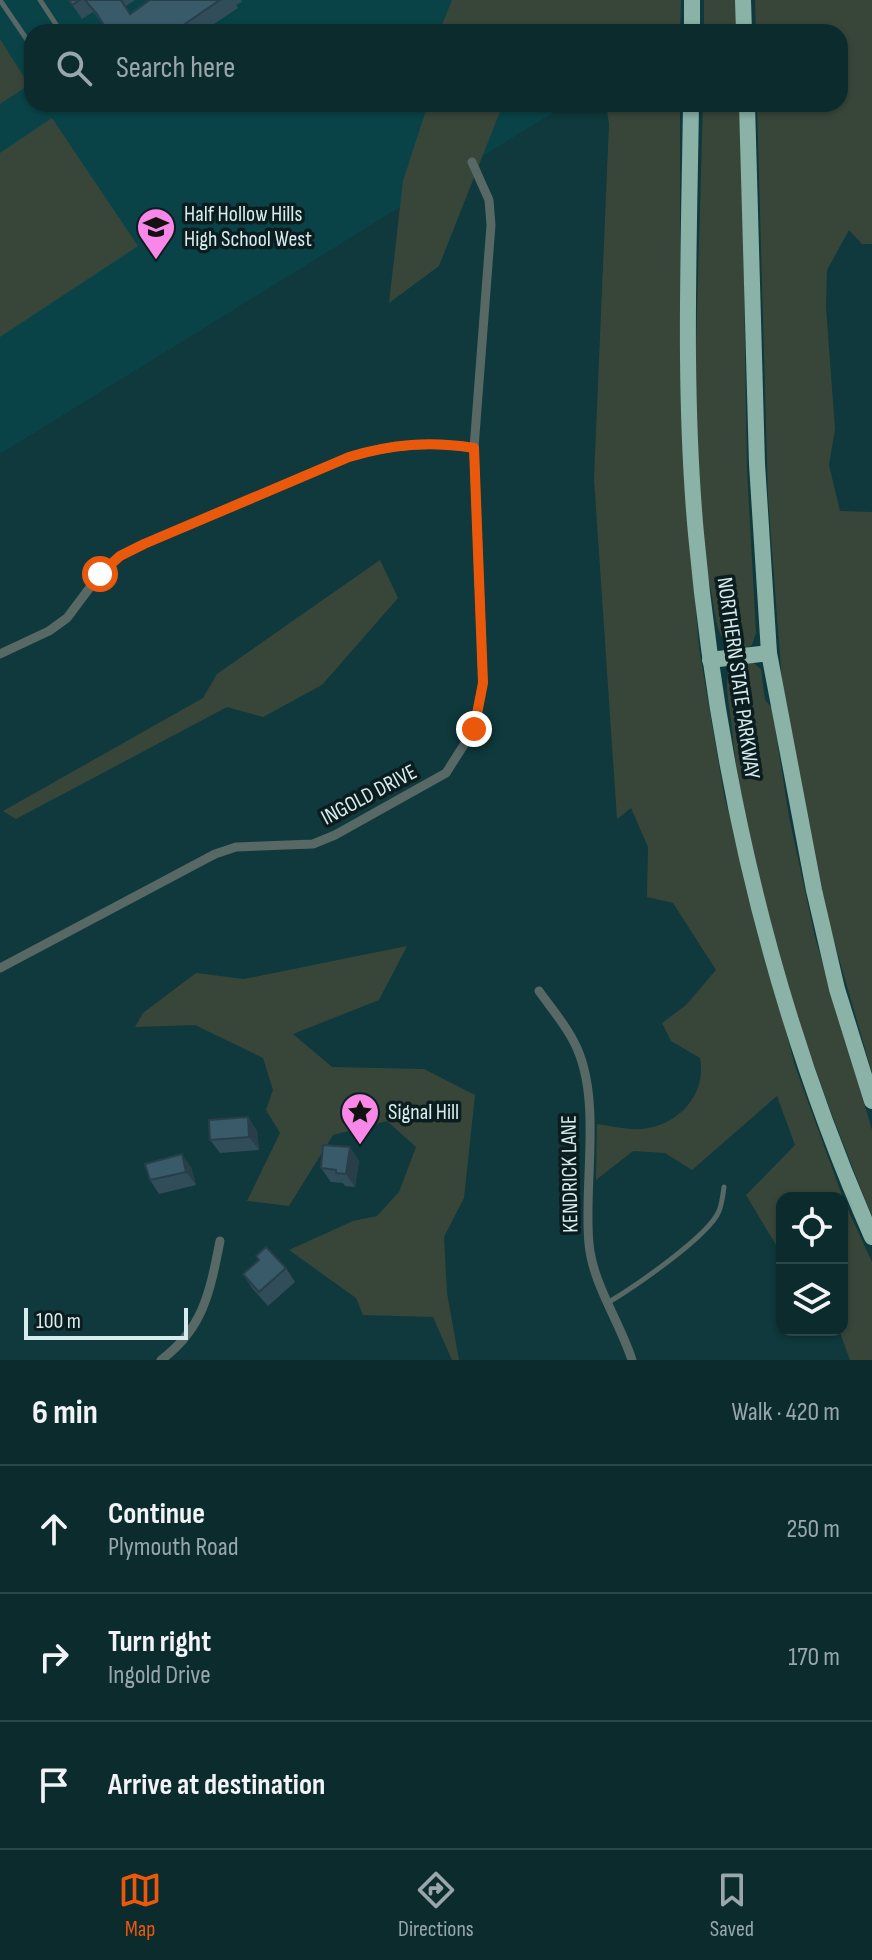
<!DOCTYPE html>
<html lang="en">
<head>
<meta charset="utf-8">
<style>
  body { margin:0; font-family:"Sofia Sans Condensed",sans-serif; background:#143335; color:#f1f3f6 }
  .controls { position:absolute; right:24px; bottom:24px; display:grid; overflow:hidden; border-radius:16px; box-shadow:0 2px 6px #0004 }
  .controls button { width:72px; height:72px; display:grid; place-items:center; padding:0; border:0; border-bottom:2px solid #2b4749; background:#0b2b2d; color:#f1f3f6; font:40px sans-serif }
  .scale { position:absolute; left:24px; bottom:20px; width:164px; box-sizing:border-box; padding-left:8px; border:4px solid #d7ecee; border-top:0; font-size:22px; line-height:28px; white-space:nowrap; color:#d7ecee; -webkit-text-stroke:6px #0c1d1f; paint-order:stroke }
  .stop { position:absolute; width:24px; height:24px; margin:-18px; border:6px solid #ea580c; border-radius:50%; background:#fff }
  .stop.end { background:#ea580c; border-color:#fff; box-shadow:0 2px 8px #0008 }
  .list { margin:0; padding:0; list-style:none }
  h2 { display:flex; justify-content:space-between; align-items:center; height:104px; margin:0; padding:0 32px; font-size:34px }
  h2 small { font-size:26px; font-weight:400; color:#9aa7aa }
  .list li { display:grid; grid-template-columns:52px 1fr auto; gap:24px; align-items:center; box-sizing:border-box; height:128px; padding:0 32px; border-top:2px solid #2b4749 }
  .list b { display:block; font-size:30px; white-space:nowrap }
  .list p { margin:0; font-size:26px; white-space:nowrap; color:#9aa7aa }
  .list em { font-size:26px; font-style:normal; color:#9aa7aa }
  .icon { flex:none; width:44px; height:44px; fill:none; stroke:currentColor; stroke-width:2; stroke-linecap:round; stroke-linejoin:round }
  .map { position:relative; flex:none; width:872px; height:1360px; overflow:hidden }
  .search { position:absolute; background:#0b2b2d; box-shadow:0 2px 6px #0004; left:24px; right:24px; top:24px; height:88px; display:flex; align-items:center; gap:20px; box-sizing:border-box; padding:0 28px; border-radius:24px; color:#9aa7aa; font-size:30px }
  .sheet { height:488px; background:#0b2b2d }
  nav { display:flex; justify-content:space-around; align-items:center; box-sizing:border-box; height:112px; border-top:2px solid #2b4749; background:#0b2b2d; font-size:22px; color:#9aa7aa }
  nav a { display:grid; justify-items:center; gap:4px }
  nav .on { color:#ea580c }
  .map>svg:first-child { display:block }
  .built { fill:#094348 }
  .green { fill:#38463a }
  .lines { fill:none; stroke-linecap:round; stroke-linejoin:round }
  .service { stroke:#586864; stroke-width:5 }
  .minor { stroke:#586864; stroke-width:9 }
  .motorway { stroke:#8ab2a7; stroke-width:16 }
  .wall { fill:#314d5a }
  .shaded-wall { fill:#283f4a }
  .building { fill:#395a69; stroke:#283f4a; stroke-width:2 }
  .route { stroke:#ea580c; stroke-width:10 }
  .labels { text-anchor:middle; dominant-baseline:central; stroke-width:7; stroke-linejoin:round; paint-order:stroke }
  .poi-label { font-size:22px; fill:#d7ecee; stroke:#0c1d1f; text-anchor:start }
  .street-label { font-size:22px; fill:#d7ecee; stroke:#0c1d1f }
</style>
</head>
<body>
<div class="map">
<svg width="872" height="1360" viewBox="0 0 872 1360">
  <rect width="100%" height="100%" fill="#0f393c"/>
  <path class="built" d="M 0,0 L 654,0 L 659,32 L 32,32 L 32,104 L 567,104 L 0,454 Z"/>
  <g class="green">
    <path d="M 452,0 L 681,0 L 680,32 L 439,32 Z"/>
    <path d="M 704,0 L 736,0 L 738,32 L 704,32 Z"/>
    <path d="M 755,0 L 872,0 L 872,244 L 862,244 L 849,230 L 827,270 L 826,307 L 835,429 L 829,465 L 840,511 L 872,512 L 872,1073 L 821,896 L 783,696 L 768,496 L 757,104 L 840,104 L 840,32 L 756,32 Z"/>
    <path d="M 0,39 L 29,85 L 0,104 Z"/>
    <path d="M 428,104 L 503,104 L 439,266 L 389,303 L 403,181 Z"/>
    <path d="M 606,104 L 680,104 L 680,342 L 686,491 L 699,648 L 724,795 L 795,1066 L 844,1201 L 872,1262 L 872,1360 L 850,1360 L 839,1330 L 842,1330 L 842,1198 L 782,1198 L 782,1255 L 746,1195 L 795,1145 L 777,1096 L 692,1170 L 665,1153 L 633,1151 L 596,1180 L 597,1124 C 611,1126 627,1130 641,1129 C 678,1126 707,1095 700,1058 L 671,1041 L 662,1023 L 686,1005 L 716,970 L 673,903 L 647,897 L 648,847 L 631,808 L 617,819 L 594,479 L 609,124 Z"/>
    <path d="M 703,104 L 741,104 L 747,469 L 756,633 L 752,645 L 742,651 C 709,646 718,599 706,574 L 694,416 Z"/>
    <path d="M 52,118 L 138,246 L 0,337 L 0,153 Z"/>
    <path d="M 380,560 L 398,598 L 322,685 L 263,717 L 227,707 L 16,819 L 3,811 L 203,698 L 217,674 Z"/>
    <path d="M 751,661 L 761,669 L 765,700 L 772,708 L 789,817 L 815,937 L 872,1130 L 872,1216 C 808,1059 747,891 731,721 C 730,704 721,676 734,663 Z"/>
    <path d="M 407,946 L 379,1000 L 293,1034 L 332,1067 L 424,1069 L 475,1095 L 464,1198 L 444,1237 L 447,1293 L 459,1360 L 452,1360 L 433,1317 L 363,1315 L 356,1298 L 289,1250 L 353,1221 L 377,1216 L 399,1192 L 416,1147 L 387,1121 L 333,1135 L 289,1206 L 247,1201 L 280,1133 L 266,1110 L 273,1090 L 263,1058 L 195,1025 L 135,1027 L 143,1013 L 196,973 L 244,979 Z"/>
  </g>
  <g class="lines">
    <g class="service">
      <path d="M 0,0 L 32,47"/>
      <path d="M 40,0 L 61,32"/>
      <path d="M 609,1302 C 634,1287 709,1236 719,1211 C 722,1204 723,1194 724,1187"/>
    </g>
    <g class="minor">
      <path d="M 0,654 L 49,631 L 67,618 L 100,574 L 120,556 L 144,544 L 349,457 C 391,444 430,441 474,448"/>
      <path d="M 0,968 L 215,854 L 236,847 L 313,844 L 335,835 L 446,773 L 474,729 L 483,683 L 474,448 L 491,225 L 489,200 L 472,162"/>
      <path d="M 539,991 C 551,1008 565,1024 574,1042 C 603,1097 583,1184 589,1244 C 593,1285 620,1322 632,1360"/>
      <path d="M 161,1360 C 204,1328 210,1291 220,1241"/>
    </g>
    <g class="motorway">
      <path d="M 743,0 L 744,32"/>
      <path d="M 692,32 L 692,0"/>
      <path d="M 691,104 C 689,247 683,392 696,534 C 718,775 774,1015 872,1237"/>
      <path d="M 747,104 L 757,464 L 769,653 L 814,890 L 837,989 L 872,1101"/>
      <path d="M 710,660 L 769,653"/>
    </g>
  </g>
  <g class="wall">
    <path d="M 69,0 L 135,0 L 126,6 L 130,13 L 150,0 L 241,0 L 242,2 L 236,5 L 238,8 L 202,32 L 108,32 L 102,23 L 93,12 L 82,19 Z"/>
    <path d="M 248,1117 L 257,1131 L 259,1150 L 220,1153 L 210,1140 Z"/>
    <path d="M 350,1147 L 359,1161 L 355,1187 L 345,1186 L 343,1183 L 331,1182 L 321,1168 Z"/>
    <path d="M 191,1167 L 196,1185 L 159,1194 L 150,1180 Z"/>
    <path d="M 286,1268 L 295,1282 L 268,1306 L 252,1288 L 243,1274 Z"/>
  </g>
  <g class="shaded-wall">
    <path d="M 248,1117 L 257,1131 L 259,1150 L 249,1137 Z"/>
    <path d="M 350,1147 L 359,1161 L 355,1187 L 346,1174 Z"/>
    <path d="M 182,1154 L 191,1167 L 196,1185 L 186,1172 Z"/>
  </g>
  <g class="building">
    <path d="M 69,0 L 80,0 L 72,5 Z"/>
    <path d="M 85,0 L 121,0 L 130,14 L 150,0 L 220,0 L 173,32 L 108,32 L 97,14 Z"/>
    <path d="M 248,1117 L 249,1137 L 210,1140 L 209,1120 Z"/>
    <path d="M 323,1145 L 350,1147 L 346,1174 L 336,1173 L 336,1170 L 321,1168 Z"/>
    <path d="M 182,1154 L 186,1172 L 150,1180 L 145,1164 Z"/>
    <path d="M 266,1247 L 286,1268 L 259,1292 L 243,1274 L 259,1260 L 256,1256 Z"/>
  </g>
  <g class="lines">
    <path class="route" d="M 100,574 L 120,556 L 144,544 L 349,457 C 392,444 430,441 474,448 L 483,683 L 474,729"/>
  </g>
  <defs>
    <g id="school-pin" transform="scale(2)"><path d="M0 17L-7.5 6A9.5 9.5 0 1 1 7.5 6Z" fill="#f987e8" stroke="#0c1d1f"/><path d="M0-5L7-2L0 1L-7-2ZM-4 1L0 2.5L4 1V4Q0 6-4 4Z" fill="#111"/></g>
    <g id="sight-pin" transform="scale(2)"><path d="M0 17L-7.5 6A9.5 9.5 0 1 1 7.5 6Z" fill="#f987e8" stroke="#0c1d1f"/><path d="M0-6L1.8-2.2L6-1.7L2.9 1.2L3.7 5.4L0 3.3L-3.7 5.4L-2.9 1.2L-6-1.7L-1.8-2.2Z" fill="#111"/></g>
  </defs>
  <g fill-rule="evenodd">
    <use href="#school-pin" x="156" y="227"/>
    <use href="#sight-pin" x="360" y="1112"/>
  </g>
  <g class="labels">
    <g class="poi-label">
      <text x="184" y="214">Half Hollow Hills<tspan x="184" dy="25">High School West</tspan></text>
      <text x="388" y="1112">Signal Hill</text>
    </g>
    <g class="street-label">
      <text transform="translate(738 678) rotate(82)">NORTHERN STATE PARKWAY</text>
      <text transform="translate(369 795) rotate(-28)">INGOLD DRIVE</text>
      <text transform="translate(570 1174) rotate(-91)">KENDRICK LANE</text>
    </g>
  </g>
</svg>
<div class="controls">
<button><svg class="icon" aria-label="locate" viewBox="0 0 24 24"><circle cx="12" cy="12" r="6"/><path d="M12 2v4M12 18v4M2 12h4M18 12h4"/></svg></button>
<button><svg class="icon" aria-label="layers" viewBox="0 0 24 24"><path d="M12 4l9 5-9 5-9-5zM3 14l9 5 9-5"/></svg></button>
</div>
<div class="scale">100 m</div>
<div class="stop" style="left:100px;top:574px"></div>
<div class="stop end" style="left:474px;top:729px"></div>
<div class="search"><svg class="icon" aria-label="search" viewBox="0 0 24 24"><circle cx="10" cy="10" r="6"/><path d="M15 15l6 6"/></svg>Search here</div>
</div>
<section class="sheet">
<h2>6 min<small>Walk · 420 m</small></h2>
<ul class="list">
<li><svg class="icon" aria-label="ahead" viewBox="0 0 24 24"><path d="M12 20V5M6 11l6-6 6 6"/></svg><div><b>Continue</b><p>Plymouth Road</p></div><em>250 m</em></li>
<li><svg class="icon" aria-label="right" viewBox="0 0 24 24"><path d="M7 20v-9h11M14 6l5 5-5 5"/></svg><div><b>Turn right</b><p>Ingold Drive</p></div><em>170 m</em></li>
<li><svg class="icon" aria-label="arrive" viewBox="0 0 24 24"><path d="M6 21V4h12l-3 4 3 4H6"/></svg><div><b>Arrive at destination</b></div></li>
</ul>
</section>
<nav>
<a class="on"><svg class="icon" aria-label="map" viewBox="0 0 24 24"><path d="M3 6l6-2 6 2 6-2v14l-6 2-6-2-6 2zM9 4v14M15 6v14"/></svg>Map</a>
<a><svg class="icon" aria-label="directions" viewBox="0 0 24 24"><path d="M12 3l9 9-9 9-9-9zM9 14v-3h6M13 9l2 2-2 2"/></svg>Directions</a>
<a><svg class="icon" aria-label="saved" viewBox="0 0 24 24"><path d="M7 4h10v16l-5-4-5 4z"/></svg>Saved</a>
</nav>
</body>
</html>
